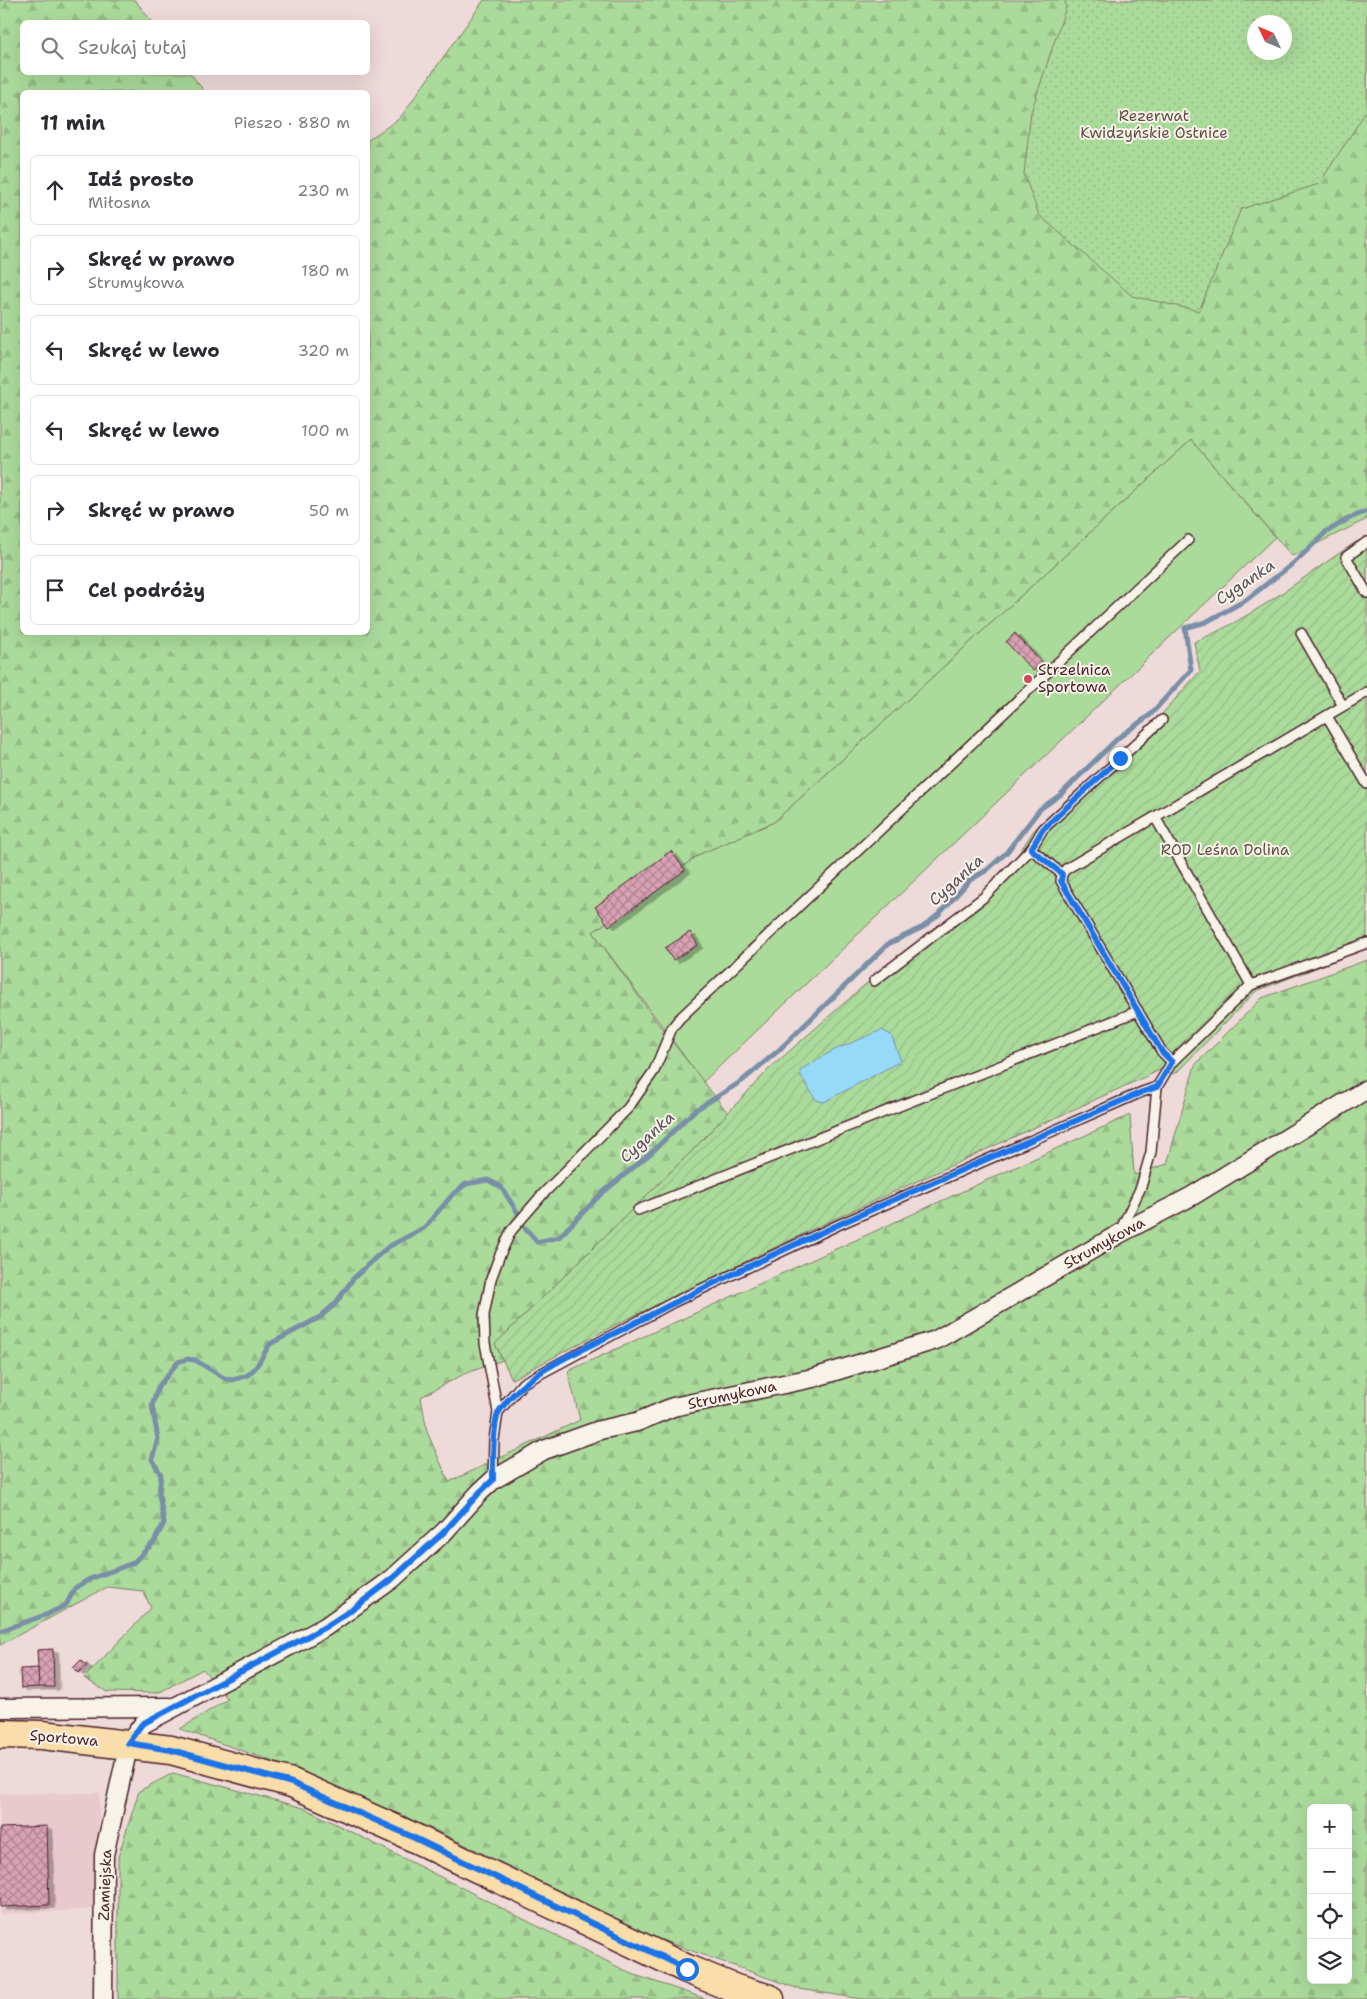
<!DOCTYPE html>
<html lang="pl">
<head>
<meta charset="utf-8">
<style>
  body { margin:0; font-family:"Shantell Sans",sans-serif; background:#f7f7f7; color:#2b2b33 }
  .controls { position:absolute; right:15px; bottom:15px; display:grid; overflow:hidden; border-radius:8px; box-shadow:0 5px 20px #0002 }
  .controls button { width:45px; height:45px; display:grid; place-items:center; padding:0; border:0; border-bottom:1px solid #e1e1e2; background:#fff; color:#2b2b33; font:25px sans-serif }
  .compass { position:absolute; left:1247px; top:15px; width:45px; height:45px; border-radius:50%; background:#fff; box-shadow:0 5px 20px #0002; rotate:314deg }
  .stop { position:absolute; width:15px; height:15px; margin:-11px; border:4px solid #1a73e8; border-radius:50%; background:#fff }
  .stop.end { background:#1a73e8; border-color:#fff; box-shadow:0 1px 5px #0008 }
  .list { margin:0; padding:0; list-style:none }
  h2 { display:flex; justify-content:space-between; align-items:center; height:65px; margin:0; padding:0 20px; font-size:21px }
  h2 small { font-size:16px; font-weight:400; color:#7c7c81 }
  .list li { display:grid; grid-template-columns:32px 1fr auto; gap:15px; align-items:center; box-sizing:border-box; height:70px; margin:0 10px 10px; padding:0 10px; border:1px solid #e1e1e2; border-radius:8px }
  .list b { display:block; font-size:19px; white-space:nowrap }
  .list p { margin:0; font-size:16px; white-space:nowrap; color:#7c7c81 }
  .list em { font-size:16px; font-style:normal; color:#7c7c81 }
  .icon { flex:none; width:28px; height:28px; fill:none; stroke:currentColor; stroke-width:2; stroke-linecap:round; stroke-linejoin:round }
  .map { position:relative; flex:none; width:1367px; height:1999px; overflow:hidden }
  .search { position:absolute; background:#fff; box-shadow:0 5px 20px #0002; left:20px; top:20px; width:350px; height:55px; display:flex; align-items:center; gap:12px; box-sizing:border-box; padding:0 18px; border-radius:8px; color:#7c7c81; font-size:19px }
  .panel { position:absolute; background:#fff; box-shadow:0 5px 20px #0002; left:20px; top:90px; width:350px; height:545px; border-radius:8px }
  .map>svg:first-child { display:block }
  .built { fill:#e8c9cd }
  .grass { fill:#abdb9b; stroke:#7a7d63 }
  .forest { fill:url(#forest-firs); stroke:#7a7d63; fill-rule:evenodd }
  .park { fill:url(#park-dots); stroke:#7a7d63; fill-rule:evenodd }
  .garden { fill:url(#garden-furrows); stroke:#7a7d63 }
  .water { fill:#97d9f9; stroke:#788fa7 }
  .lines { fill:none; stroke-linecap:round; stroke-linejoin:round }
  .stream { stroke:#788fa7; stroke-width:5 }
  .building { fill:url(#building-cross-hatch); stroke:#4a1f2b; filter:url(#shadow) }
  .lane-casing { stroke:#4a1f2b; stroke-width:12 }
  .street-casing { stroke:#4a1f2b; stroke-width:21 }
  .primary-casing { stroke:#4a1f2b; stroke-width:31 }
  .lane { stroke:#f7f3e8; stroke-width:9 }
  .street { stroke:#f7f3e8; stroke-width:18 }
  .primary { stroke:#f9deab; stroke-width:28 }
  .route { stroke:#1a73e8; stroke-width:6 }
  .poi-dot { fill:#d1495b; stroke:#f7f3e8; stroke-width:2 }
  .labels { text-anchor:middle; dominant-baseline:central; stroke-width:4; stroke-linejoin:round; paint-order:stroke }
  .park-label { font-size:15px; fill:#624e47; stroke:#f7f3e8 }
  .poi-label { font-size:15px; fill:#4a1f2b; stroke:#f7f3e8; text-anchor:start }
  .street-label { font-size:15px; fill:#4a1f2b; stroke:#f7f3e8 }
  .water-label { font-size:16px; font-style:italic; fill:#5d4e5e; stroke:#f7f3e8 }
</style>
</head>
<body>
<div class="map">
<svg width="1367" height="1999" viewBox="0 0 1367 1999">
  <defs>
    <pattern id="forest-firs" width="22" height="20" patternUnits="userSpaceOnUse" patternTransform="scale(1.25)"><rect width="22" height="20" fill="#abdb9b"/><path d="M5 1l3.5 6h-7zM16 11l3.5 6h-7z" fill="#95bc86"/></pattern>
    <pattern id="park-dots" width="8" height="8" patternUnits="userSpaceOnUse" patternTransform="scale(1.25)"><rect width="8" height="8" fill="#abdb9b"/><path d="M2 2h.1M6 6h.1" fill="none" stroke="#95bc86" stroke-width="1.8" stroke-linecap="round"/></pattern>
    <pattern id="garden-furrows" width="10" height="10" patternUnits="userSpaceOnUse" patternTransform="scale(1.25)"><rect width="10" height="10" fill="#abdb9b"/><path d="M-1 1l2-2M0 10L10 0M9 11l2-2" fill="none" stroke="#95bc86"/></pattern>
    <pattern id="building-cross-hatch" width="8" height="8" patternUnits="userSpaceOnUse" patternTransform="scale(1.25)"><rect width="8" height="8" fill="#d9a1b4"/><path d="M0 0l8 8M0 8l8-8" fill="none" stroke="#b28393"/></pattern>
    <filter id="shadow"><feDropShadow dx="5.5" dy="3" stdDeviation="0" flood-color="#0004"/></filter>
  </defs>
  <rect width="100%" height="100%" fill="#eedad8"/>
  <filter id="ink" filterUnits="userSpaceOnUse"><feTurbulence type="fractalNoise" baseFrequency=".02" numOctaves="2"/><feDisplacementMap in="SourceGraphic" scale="10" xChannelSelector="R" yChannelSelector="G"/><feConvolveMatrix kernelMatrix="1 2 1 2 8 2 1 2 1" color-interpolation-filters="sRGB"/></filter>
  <g filter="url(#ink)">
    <path class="built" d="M 100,1793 L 94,1909 L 0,1914 L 0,1794 Z"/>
    <path class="grass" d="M 1191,440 L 1275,537 L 703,1082 L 593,932 L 700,854 L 774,822 Z"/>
    <g class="forest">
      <path d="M 0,0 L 135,0 L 152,22 L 22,22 L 22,72 L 190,73 L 205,92 L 22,92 L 22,632 L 368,632 L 368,140 L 400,118 L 484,0 L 1367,0 L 1367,519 L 1292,556 L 1191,440 L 774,822 L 700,854 L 593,932 L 659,1025 L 728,1113 L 690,1153 L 495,1344 L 503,1360 L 464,1374 L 421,1397 L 427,1432 L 449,1482 L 580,1420 L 568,1371 L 1130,1115 L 1134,1175 L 1167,1164 L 1195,1065 L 1262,998 L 1367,960 L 1367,1999 L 861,1999 L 799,1989 L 656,1938 L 437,1831 L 283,1765 L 180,1729 L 228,1699 L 203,1669 L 158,1693 L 107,1692 L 84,1678 L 151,1608 L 143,1591 L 107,1587 L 0,1645 ZM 1254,22 L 1284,22 L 1284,52 L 1254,52 ZM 1311,1808 L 1348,1808 L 1348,1980 L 1311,1980 Z"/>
      <path d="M 173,1773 L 304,1808 L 632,1974 L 706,1999 L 118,1999 L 118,1857 L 139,1791 Z"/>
    </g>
    <path class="park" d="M 1065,0 L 1367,0 L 1367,110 L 1319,184 L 1241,209 L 1199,311 L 1132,296 L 1039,215 L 1024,174 L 1031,112 L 1066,7 ZM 1254,22 L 1284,22 L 1284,52 L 1254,52 Z"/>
    <path class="garden" d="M 1367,538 L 1367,948 L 1256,991 L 1175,1074 L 1160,1070 L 819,1226 L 615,1325 L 512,1379 L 495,1344 L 690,1153 L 769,1069 L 891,962 L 984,892 L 1011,865 L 1034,830 L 1163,713 L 1200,671 L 1194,642 C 1253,618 1303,577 1356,542 Z"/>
    <path class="water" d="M 882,1030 L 891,1035 L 901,1061 L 824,1102 L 816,1100 L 801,1076 L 800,1070 L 832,1051 Z"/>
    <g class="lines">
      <g class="stream">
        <path d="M 525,1228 L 537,1242 L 559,1237 L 601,1194 L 652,1152 L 694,1111 L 742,1081 L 779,1050 L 888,944 L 923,927 L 938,915 L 970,880 L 987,870 L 1006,853 L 1040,809 L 1060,795 L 1118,738 L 1150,715 L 1191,670 L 1185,628 L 1206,622 L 1246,600 L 1295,562 L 1326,532 L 1350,518 L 1367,511"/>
        <path d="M 0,1631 L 48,1614 L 66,1605 L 75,1588 L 90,1579 L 133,1563 L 154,1542 L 164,1523 L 159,1494 L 161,1475 L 152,1459 L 158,1439 L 152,1405 L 158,1387 L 178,1362 L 187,1359 L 195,1360 L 224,1378 L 233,1380 L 248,1375 L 256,1367 L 270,1344 L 320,1317 L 335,1304 L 353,1279 L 374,1259 L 388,1247 L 424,1228 L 453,1194 L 466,1184 L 488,1180 L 501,1187 L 518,1213"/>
      </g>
    </g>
    <g class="building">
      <path d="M 1015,633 L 1042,663 L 1033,671 L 1006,642 Z"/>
      <path d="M 671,851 L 685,870 L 609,926 L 595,907 Z"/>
      <path d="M 690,932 L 698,945 L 673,960 L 665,948 Z"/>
      <path d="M 53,1649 L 54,1687 L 39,1687 L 37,1650 Z"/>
      <path d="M 81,1660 L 87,1666 L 78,1673 L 73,1668 Z"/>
      <path d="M 38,1668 L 39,1687 L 21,1688 L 20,1669 Z"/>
      <path d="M 47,1826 L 49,1905 L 0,1907 L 0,1828 Z"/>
    </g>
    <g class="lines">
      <g class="lane-casing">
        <g id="lane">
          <path d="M 1367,542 L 1346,557 L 1367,593"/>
          <path d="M 1301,633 L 1343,706"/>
          <path d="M 1327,716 L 1367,784"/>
          <path d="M 1155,817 L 1066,869 L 1062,874 L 1061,881 L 1162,1052 L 1172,1062"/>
          <path d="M 1031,849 L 1043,829 L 1162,720"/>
          <path d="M 874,981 L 984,897 L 1031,849 L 1062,874"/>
          <path d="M 1251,985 L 1367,943"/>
          <path d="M 1157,1087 L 1172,1062 L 1251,985 L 1155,817 L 1367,692"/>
          <path d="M 638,1210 L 1138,1011"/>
          <path d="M 498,1412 L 523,1383 L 674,1302 L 838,1225 L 1142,1092 L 1157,1087 L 1151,1152 L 1141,1187 L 1120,1231"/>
          <path d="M 493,1480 L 494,1440 L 498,1412 L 485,1343 L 484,1315 L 491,1279 L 499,1257 L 511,1231 L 542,1195 L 628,1108 L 654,1071 L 672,1028 L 679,1019 L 1188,540"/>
        </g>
      </g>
      <g class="street-casing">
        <g id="street">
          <path d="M 0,1708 L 170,1707"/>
          <path d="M 103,1999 L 104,1855 L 129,1743 L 143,1724 L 325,1627 L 391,1580 L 444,1532 L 480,1492 L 493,1480 L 544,1450 L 600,1430 L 637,1422 L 673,1407 L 813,1378 L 936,1340 L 1119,1234 L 1192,1196 L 1367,1089"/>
        </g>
      </g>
      <g class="primary-casing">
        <path id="primary" d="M 0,1734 L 42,1735 L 171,1750 L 292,1783 L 404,1833 L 687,1969 L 736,1989 L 770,1999"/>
      </g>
      <use href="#lane" class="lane"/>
      <use href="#street" class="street"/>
      <use href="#primary" class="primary"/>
    </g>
  </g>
  <g class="lines" filter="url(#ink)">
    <path class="route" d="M 687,1969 L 404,1833 L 292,1783 L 171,1750 L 128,1743 L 142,1724 L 325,1627 L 353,1609 L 391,1580 L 444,1532 L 480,1492 L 493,1480 C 493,1465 492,1421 500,1410 C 530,1368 585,1349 629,1326 C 795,1239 970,1167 1142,1092 L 1157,1087 L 1172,1062 L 1162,1052 L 1061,881 L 1062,874 L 1031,849 L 1043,829 L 1120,758"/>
  </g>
  <circle class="poi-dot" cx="1028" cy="679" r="5"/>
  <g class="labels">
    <g class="park-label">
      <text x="1154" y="116">Rezerwat<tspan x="1154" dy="17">Kwidzyńskie Ostnice</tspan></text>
      <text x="1225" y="850">ROD Leśna Dolina</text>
    </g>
    <g class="poi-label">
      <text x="1038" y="670">Strzelnica<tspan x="1038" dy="17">Sportowa</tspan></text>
    </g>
    <g class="street-label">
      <text transform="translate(1104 1243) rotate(-29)">Strumykowa</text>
      <text transform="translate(732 1395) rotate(-12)">Strumykowa</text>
      <text transform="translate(64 1738) rotate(5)">Sportowa</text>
      <text transform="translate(105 1885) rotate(-88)">Zamiejska</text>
    </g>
    <g class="water-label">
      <text transform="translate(1245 582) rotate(-34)">Cyganka</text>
      <text transform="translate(956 880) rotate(-42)">Cyganka</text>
      <text transform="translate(647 1137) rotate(-42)">Cyganka</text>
    </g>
  </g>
</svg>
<div class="controls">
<button>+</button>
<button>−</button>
<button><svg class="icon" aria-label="locate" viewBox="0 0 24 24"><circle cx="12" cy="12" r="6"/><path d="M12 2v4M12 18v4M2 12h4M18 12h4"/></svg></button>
<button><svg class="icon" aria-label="layers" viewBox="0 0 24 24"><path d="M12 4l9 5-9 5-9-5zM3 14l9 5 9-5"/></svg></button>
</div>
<svg class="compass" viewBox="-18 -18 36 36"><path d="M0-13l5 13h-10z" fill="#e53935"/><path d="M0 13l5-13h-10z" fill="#7c7c81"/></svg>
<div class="stop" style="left:687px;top:1969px"></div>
<div class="stop end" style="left:1120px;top:758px"></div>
<div class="search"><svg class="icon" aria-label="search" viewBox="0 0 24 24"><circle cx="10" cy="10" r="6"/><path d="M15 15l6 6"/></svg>Szukaj tutaj</div>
<section class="panel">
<h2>11 min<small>Pieszo · 880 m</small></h2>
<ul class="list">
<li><svg class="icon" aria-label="ahead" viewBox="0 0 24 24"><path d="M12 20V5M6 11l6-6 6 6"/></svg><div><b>Idź prosto</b><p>Miłosna</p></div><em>230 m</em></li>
<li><svg class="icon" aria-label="right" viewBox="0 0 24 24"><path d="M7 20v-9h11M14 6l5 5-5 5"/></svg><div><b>Skręć w prawo</b><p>Strumykowa</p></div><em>180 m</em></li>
<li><svg class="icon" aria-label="left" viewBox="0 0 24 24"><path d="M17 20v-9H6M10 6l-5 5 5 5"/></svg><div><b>Skręć w lewo</b></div><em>320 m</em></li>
<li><svg class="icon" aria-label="left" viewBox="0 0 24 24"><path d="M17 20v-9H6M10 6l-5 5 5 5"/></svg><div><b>Skręć w lewo</b></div><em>100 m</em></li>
<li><svg class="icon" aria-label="right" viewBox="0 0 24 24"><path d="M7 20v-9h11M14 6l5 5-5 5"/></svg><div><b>Skręć w prawo</b></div><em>50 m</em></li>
<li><svg class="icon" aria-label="arrive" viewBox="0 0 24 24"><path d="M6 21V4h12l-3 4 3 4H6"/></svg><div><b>Cel podróży</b></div></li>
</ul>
</section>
</div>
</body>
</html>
